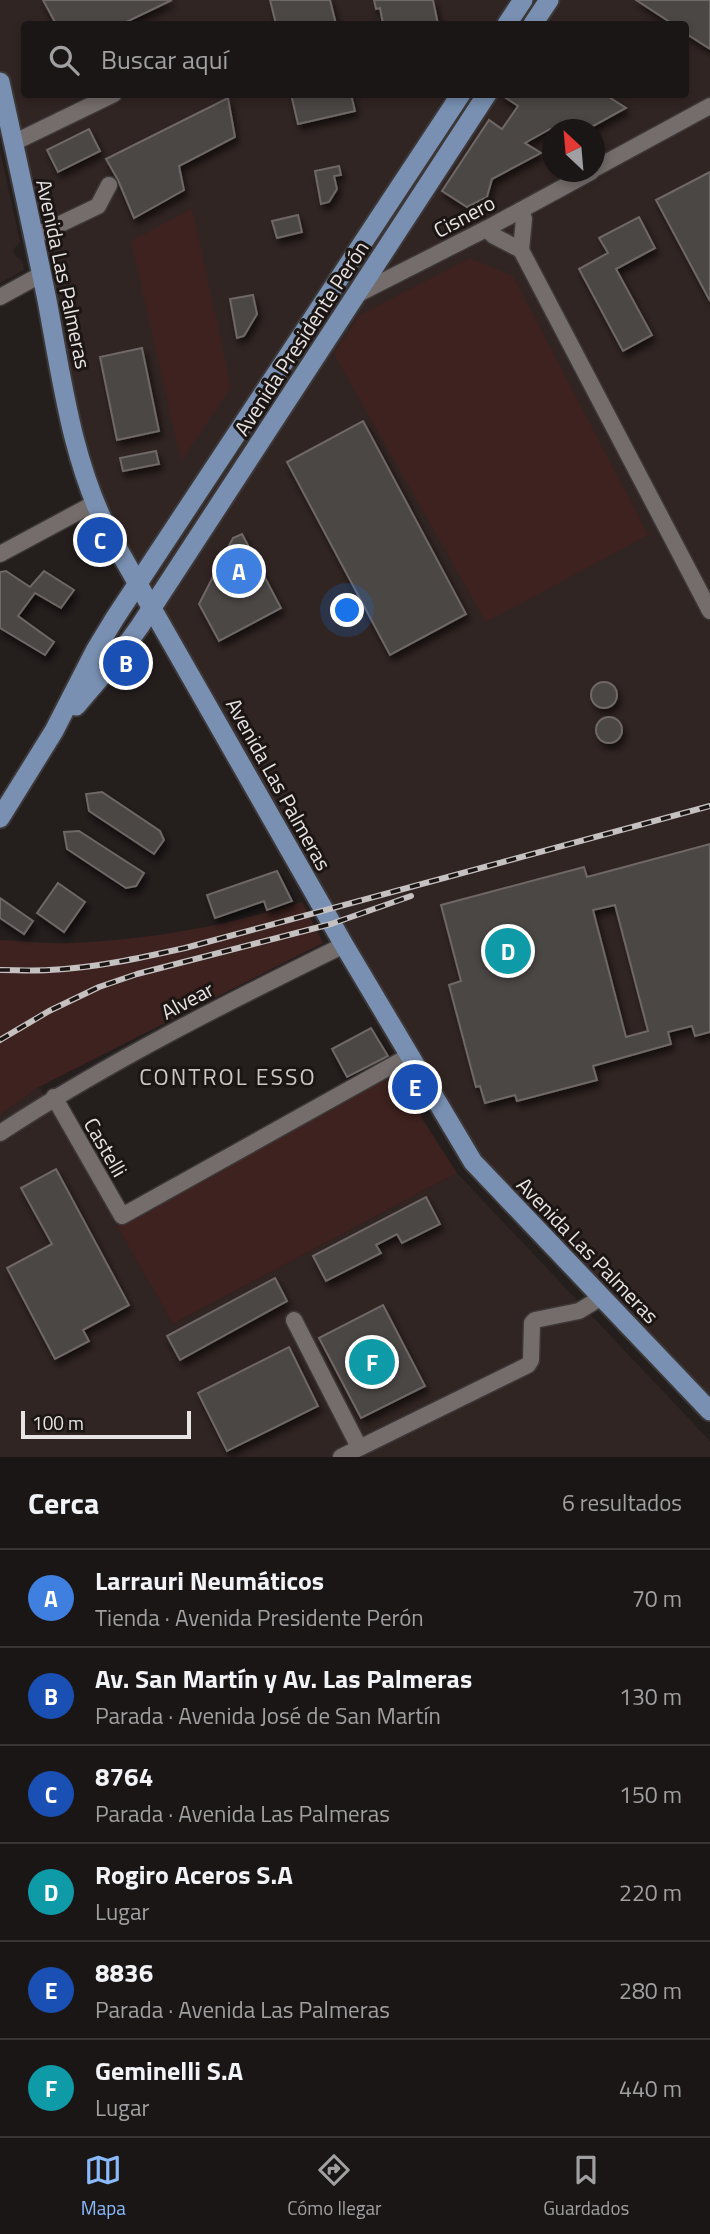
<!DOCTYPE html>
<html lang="es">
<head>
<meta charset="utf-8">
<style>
  body { margin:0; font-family:"Titillium Web",sans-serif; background:#241f1f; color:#f1f3f6 }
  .compass { position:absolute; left:542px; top:119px; width:63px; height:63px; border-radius:50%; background:#1b1616; box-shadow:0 4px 10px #0003; rotate:334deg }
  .scale { position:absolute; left:21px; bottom:18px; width:170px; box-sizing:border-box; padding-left:7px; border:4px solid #e8e4e3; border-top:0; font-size:19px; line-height:24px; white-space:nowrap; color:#e8e4e3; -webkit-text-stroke:5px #1b1514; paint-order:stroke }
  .you { position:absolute; left:348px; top:611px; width:24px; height:24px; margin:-18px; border:5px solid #fff; border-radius:50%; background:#1a73e8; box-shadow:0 0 0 10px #1a73e833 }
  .badge { display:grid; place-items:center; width:46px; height:46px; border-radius:50%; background:#89bafc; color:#fff; font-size:23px; font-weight:700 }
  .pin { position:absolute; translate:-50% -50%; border:4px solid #fff; box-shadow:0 2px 7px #0006 }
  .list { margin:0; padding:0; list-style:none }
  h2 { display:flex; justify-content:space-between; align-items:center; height:91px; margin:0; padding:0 28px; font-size:30px }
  h2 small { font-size:23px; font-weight:400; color:#a09fa1 }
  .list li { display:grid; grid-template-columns:46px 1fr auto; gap:21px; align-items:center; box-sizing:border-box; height:98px; padding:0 28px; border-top:2px solid #393535 }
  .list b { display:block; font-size:26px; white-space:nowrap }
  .list p { margin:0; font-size:23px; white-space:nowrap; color:#a09fa1 }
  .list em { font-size:23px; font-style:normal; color:#a09fa1 }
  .icon { flex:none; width:38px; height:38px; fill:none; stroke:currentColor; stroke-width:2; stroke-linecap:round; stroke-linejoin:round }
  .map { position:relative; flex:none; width:710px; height:1457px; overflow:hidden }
  .search { position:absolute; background:#1b1616; box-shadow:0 4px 10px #0003; left:21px; right:21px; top:21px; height:77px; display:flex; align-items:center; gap:18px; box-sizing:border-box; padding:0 24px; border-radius:7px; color:#a09fa1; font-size:26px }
  .sheet { height:679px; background:#1b1616 }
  nav { display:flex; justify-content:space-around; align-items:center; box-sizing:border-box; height:98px; border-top:2px solid #393535; background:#1b1616; font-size:19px; color:#a09fa1 }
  nav a { display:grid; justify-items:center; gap:4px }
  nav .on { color:#89bafc }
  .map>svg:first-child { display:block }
  .built { fill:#312523; fill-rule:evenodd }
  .green { fill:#3d221f }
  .building { fill:#4c4645; stroke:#6e6766; stroke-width:2; fill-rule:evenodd; filter:url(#shadow) }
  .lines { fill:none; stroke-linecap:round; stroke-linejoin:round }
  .minor-casing { stroke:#3d3838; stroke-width:19 }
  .major-casing { stroke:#3d3838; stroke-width:23 }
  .minor { stroke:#746d6c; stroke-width:16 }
  .major { stroke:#7990b2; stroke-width:19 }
  .rail-casing { stroke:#c5c1c0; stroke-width:6 }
  .rail { stroke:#1b1514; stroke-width:3.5; stroke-dasharray:10; stroke-linecap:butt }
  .labels { text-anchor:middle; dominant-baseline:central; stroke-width:6; stroke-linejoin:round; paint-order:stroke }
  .street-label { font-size:21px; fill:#e8e4e3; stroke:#1b1514 }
  .neighbourhood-label { font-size:23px; letter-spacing:2px; fill:#cec6c5; stroke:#1b1514 }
</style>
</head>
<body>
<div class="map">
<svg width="710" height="1457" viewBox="0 0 710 1457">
  <defs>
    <filter id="shadow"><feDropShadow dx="3" dy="5.5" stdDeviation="3.5" flood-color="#0009"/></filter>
  </defs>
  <rect width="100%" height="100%" fill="#241e1d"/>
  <g class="built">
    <path d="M 0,0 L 710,0 L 710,1411 L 493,1184 L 86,481 L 0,82 ZM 24,24 L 686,24 L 686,94 L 24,94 ZM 552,130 L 594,130 L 594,172 L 552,172 Z"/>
    <path d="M 0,150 L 20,242 L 13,250 L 15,256 L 22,260 L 24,270 L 0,283 Z"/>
    <path d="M 39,1087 L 173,1324 L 457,1173 L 710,1441 L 710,1457 L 0,1457 L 0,1115 Z"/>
  </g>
  <g class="green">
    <path d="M 192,209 L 231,387 L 181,461 L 131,241 Z"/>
    <path d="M 470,258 L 513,276 L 648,535 L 486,622 L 334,354 L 360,315 Z"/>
    <path d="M 302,902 L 323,943 L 39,1087 L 0,1115 L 0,940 C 23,941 47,944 70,943 C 148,940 227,926 302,902 Z"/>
    <path d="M 393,1073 L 457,1173 L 173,1324 L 117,1226 Z"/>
  </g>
  <g class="building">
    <path d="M 43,0 L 172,0 L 122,24 L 56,24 Z"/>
    <path d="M 270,0 L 330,0 L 336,24 L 276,24 Z"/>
    <path d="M 374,0 L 433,0 L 438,24 L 383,24 L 380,8 L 376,9 Z"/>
    <path d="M 636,0 L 710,0 L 710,49 L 685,33 L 685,24 L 673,24 Z"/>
    <path d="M 291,94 L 351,94 L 355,111 L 298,124 Z"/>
    <path d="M 500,94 L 604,94 L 626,108 L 586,130 L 550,129 L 525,143 L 541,153 L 492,179 L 487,197 L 467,207 L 442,191 L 489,120 L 502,129 L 518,106 Z"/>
    <path d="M 228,98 L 235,137 L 179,166 L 184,190 L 134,218 L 118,180 L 106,159 Z"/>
    <path d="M 89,129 L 100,151 L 58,172 L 47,150 Z"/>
    <path d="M 339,166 L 341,175 L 334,176 L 337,189 L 329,202 L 321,204 L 315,171 Z"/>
    <path d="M 710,172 L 710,301 L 656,200 Z"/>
    <path d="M 298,215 L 302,232 L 277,238 L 272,221 Z"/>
    <path d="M 639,217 L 655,248 L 616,269 L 652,335 L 623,351 L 579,269 L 608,253 L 599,238 Z"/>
    <path d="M 253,295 L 257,314 L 244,336 L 237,338 L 230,299 Z"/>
    <path d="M 142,348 L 159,431 L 117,440 L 100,357 Z"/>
    <path d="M 363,421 L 466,614 L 390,655 L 287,462 Z"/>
    <path d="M 156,451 L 159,464 L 123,471 L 120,458 Z"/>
    <path d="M 242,534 L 281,608 L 219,641 L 199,604 L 233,538 Z"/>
    <path d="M 6,571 L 30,587 L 44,571 L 74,590 L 61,608 L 35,593 L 18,616 L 54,642 L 45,655 L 0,628 L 0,572 Z"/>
    <circle cx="604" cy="695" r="13"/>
    <circle cx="609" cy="730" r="13"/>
    <path d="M 102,792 L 160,831 L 164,840 L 154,854 L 89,811 L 86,794 Z"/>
    <path d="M 79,831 L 144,873 L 136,886 L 126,888 L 67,849 L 64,832 Z"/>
    <path d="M 710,844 L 710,1032 L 695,1036 L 692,1026 L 668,1032 L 671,1044 L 593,1066 L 597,1080 L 517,1101 L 515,1095 L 485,1103 L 480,1086 L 476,1087 L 449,985 L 461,981 L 441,905 L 584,867 L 587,877 ZM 615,905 L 648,1031 L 626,1037 L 593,910 Z"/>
    <path d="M 277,871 L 292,901 L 267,910 L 264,901 L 215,918 L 207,895 Z"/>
    <path d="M 58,883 L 85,902 L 64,932 L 37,913 Z"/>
    <path d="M 0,898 L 33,921 L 24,934 L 0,918 Z"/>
    <path d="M 371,1028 L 388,1056 L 347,1077 L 332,1049 Z"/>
    <path d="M 56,1169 L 129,1305 L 83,1330 L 89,1341 L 55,1359 L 7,1268 L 52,1244 L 21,1188 Z"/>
    <path d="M 426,1197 L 440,1224 L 402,1243 L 397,1234 L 376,1245 L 381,1253 L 326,1281 L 313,1256 Z"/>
    <path d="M 275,1278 L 287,1301 L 180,1360 L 167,1336 Z"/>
    <path d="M 383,1305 L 425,1386 L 361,1418 L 319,1338 Z"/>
    <path d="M 289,1347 L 318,1406 L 227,1451 L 198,1393 Z"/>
  </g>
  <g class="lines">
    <g class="minor-casing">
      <g id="minor">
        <path d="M 13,143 L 114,94"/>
        <path d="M 594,169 L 710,106"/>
        <path d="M 486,229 L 494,236 L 521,250 L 710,611"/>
        <path d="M 33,237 L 98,206 L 109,185"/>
        <path d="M 521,250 L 524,219 L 521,210"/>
        <path d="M 356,295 L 486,229 L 591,172"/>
        <path d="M 0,297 L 42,274"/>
        <path d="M 0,554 L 95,503"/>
        <path d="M 54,1097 L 122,1216 L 409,1056"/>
        <path d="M 0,1133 C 110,1061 226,1003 344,945"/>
        <path d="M 294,1320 L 359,1447"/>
        <path d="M 341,1457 L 528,1365 L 531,1360 L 532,1323 L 535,1320 L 579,1311 L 602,1297"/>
      </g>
    </g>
    <g class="major-casing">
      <g id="major">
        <path d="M 507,24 L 523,0"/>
        <path d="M 533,24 L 549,0"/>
        <path d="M 0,82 C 16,154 32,227 47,300 C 62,380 72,462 110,535 L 344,945 L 473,1162 L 710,1411"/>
        <path d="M 76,706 L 117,658 L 140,626 L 487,94"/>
        <path d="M 0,818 L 54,731 L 95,651 L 115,618 L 461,94"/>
      </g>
    </g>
    <use href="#minor" class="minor"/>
    <use href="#major" class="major"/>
    <g class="rail-casing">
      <g id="rail">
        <path d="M 0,970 C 16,970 33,971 49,970 C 95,968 140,958 185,948 L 710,806"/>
        <path d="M 0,1040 L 49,1011 L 99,987 L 137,974 L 331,924 L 411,896"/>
      </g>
    </g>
    <use href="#rail" class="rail"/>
  </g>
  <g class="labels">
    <g class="street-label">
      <text transform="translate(464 216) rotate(-28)">Cisnero</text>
      <text transform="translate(64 274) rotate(78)">Avenida Las Palmeras</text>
      <text transform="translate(301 338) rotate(-57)">Avenida Presidente Perón</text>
      <text transform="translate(279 784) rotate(61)">Avenida Las Palmeras</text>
      <text transform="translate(187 1000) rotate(-28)">Alvear</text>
      <text transform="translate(106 1147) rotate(60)">Castelli</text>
      <text transform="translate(588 1250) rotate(46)">Avenida Las Palmeras</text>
    </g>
    <g class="neighbourhood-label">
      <text x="228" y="1076">CONTROL ESSO</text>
    </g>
  </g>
</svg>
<svg class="compass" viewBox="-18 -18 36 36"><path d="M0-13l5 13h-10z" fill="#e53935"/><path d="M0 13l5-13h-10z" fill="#a09fa1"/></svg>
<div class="scale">100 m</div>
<div class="you"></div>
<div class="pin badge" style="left:239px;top:571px;background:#3f7fe0">A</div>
<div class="pin badge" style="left:126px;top:663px;background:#1a4fb4">B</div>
<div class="pin badge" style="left:100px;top:540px;background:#1a4fb4">C</div>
<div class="pin badge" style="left:508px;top:951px;background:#0f9aa8">D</div>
<div class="pin badge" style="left:415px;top:1087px;background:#1a4fb4">E</div>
<div class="pin badge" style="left:372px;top:1362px;background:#0f9aa8">F</div>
<div class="search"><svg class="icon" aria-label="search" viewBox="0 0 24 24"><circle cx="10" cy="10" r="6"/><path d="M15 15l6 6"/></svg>Buscar aquí</div>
</div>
<section class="sheet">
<h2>Cerca<small>6 resultados</small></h2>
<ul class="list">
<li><span class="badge" style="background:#3f7fe0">A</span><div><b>Larrauri Neumáticos</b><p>Tienda · Avenida Presidente Perón</p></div><em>70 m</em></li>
<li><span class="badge" style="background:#1a4fb4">B</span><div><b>Av. San Martín y Av. Las Palmeras</b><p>Parada · Avenida José de San Martín</p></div><em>130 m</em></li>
<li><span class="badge" style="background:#1a4fb4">C</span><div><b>8764</b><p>Parada · Avenida Las Palmeras</p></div><em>150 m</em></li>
<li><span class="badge" style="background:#0f9aa8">D</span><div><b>Rogiro Aceros S.A</b><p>Lugar</p></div><em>220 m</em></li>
<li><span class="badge" style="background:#1a4fb4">E</span><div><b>8836</b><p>Parada · Avenida Las Palmeras</p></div><em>280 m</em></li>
<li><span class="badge" style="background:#0f9aa8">F</span><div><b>Geminelli S.A</b><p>Lugar</p></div><em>440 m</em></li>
</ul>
</section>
<nav>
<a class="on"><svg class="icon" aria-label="map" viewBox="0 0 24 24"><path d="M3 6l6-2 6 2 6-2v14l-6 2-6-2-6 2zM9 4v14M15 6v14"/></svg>Mapa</a>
<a><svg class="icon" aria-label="directions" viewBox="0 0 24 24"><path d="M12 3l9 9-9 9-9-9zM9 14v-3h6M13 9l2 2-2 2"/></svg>Cómo llegar</a>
<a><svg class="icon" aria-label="saved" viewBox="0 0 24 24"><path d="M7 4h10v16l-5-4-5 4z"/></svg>Guardados</a>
</nav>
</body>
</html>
